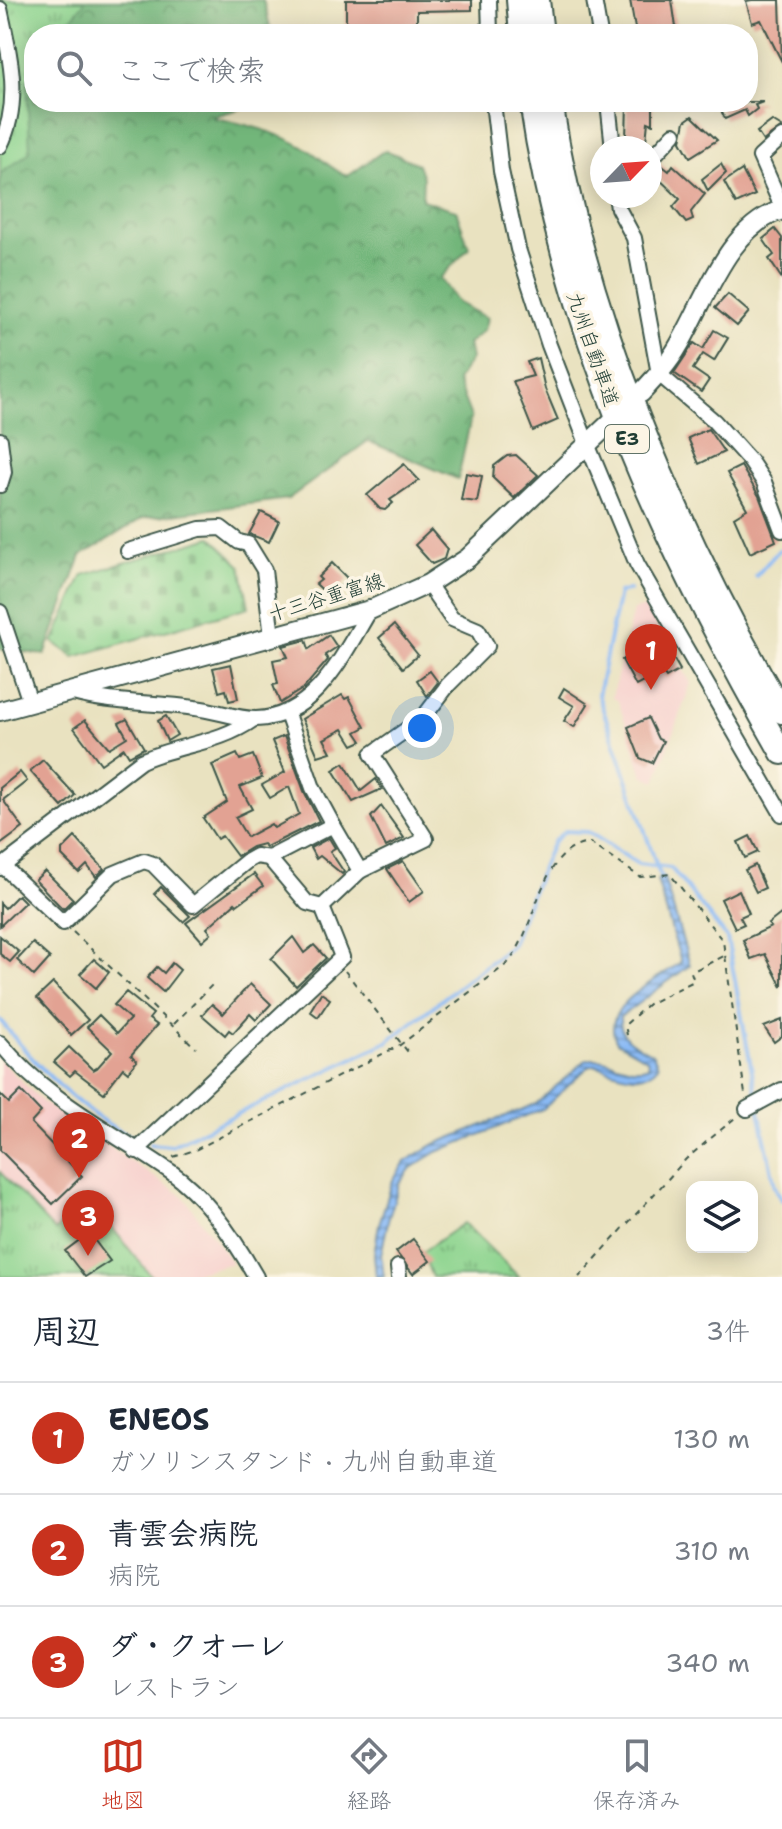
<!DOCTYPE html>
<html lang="ja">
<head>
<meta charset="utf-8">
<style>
  body { margin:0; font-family:"Shantell Sans","Klee One",sans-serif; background:#f2f2f3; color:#1f2937 }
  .controls { position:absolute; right:24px; bottom:24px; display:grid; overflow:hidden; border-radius:16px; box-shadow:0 4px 20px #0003 }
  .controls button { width:72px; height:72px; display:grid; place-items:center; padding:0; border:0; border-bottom:2px solid #e0e1e3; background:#fff; color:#1f2937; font:40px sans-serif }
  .compass { position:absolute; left:590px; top:136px; width:72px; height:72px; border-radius:50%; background:#fff; box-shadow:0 4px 20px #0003; rotate:65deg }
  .you { position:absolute; left:422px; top:728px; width:28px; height:28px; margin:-20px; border:6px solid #fff; border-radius:50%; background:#1a73e8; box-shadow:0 0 0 12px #1a73e833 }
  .badge { display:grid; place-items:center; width:52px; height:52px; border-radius:50%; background:#c8321e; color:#fff; font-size:26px; font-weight:700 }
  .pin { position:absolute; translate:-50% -66px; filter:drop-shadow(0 2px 4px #0008) }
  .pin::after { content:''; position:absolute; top:42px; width:28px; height:24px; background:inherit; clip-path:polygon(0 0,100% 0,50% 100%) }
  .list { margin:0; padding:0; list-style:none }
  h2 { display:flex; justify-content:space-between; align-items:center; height:104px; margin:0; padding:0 32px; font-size:34px }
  h2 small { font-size:26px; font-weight:400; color:#747a83 }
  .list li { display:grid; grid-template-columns:52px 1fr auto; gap:24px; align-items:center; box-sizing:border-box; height:112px; padding:0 32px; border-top:2px solid #e0e1e3 }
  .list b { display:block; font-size:30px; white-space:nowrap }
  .list p { margin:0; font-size:26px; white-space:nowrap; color:#747a83 }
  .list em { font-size:26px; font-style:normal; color:#747a83 }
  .icon { flex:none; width:44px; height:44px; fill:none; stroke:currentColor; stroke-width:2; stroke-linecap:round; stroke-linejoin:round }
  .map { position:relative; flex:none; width:782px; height:1277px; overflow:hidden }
  .search { position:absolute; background:#fff; box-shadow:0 4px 20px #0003; left:24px; right:24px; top:24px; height:88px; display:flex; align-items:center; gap:20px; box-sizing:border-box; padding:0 28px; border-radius:32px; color:#747a83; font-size:30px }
  .sheet { height:440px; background:#fff }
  nav { display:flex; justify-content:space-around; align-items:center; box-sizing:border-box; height:112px; border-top:2px solid #e0e1e3; background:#fff; font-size:22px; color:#747a83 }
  nav a { display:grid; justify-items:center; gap:4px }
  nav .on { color:#c8321e }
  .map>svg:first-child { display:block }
  .built { fill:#f7d0cd }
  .forest { fill:url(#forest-crowns); stroke:#487a57; stroke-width:2 }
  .cemetery { fill:url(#cemetery-stones); stroke:#568862; stroke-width:2 }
  .park { fill:url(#park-tufts); stroke:#568862; stroke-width:2 }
  .water { fill:url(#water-rules); stroke:#547c95; stroke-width:2 }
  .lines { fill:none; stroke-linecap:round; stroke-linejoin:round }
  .stream { stroke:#8abaf6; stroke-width:4 }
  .building { fill:#e2a293 }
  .minor-casing { stroke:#3d5649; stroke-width:18 }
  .major-casing { stroke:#3d5649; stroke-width:22 }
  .highway-casing { stroke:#3d5649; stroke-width:26 }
  .path { stroke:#3d5649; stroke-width:2; stroke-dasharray:6 6; stroke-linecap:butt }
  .minor { stroke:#fff; stroke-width:14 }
  .major { stroke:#fff; stroke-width:18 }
  .highway { stroke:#fff; stroke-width:22 }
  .labels { text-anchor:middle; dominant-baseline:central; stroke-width:7; stroke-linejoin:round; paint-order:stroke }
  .shield { fill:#fcf5e5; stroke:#617469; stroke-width:2 }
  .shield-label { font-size:18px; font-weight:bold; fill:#1f3d34 }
  .street-label { font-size:20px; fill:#1f3d34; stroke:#fcf5e5 }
</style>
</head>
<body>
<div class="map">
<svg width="782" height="1277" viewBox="0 0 782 1277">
  <defs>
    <pattern id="forest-crowns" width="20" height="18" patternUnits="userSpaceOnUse" patternTransform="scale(2)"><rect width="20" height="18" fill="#72b67a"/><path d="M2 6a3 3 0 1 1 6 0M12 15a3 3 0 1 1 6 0" fill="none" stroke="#5d9565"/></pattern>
    <pattern id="cemetery-stones" width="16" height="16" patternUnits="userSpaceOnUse" patternTransform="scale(2)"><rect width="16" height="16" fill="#8dd48f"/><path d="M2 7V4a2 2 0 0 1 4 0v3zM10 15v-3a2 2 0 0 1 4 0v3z" fill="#73ad76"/></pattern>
    <pattern id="park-tufts" width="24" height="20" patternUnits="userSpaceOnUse" patternTransform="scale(2)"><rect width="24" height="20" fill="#8dd48f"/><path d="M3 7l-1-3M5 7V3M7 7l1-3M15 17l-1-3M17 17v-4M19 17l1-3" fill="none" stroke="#73ad76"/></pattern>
    <pattern id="water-rules" width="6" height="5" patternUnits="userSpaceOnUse" patternTransform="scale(2)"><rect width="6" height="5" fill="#8abaf6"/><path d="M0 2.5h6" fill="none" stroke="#7098c8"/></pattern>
  </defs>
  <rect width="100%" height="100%" fill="#fcf5e5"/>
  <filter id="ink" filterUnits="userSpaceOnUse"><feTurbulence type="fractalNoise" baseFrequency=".0125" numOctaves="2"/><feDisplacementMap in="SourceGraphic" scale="16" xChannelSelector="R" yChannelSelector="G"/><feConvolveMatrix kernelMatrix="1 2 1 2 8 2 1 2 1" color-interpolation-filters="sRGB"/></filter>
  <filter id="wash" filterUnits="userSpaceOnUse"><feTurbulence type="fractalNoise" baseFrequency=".006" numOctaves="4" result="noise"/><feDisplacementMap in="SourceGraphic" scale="32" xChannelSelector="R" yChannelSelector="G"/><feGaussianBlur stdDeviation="1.8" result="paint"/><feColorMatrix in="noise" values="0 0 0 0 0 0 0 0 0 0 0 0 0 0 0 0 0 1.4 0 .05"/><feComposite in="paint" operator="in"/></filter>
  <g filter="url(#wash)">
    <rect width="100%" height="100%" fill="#e9e2c0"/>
    <g class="built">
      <path d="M 646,607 L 691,683 L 656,782 L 643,775 L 618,701 L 612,697 L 633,610 Z"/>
      <path d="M 0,1060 L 45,1104 L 183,1196 L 232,1263 L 180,1277 L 0,1277 Z"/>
    </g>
    <path class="forest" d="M 0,0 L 263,0 L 272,34 L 34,34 L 34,102 L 263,102 L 211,117 C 245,124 276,131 307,149 C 321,157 332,171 348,176 L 385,150 L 418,164 L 423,178 L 422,200 L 456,210 L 469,248 L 440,278 L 458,303 L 487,318 L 484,330 L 468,344 L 471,359 L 457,381 L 471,417 L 458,479 L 368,441 L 288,499 L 143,518 L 81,556 L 45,655 L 0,649 Z"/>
    <path class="cemetery" d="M 212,537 L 241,566 L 249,607 L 74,657 L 53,642 L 83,575 Z"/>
    <g class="park">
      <path d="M 0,0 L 86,0 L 59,34 L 34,34 L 34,71 L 27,81 L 30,152 L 0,174 Z"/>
      <path d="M 0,1172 L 55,1231 L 88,1198 L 152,1277 L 0,1277 Z"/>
      <path d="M 464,1223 L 519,1277 L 432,1277 L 422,1252 Z"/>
    </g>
    <path class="water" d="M 664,878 L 690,965 L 620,1017 C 619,1040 635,1044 653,1054 L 658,1066 C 642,1086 615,1071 594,1065 L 588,1067 L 543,1109 L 437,1152 L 411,1168 L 399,1184 L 388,1221 L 381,1255 L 384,1277 L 376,1277 L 374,1254 L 379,1224 L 393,1180 L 405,1162 L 433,1145 L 536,1104 L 586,1060 C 607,1054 627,1075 649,1066 L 647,1059 L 617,1042 C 597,1007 657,980 681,962 L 657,880 Z"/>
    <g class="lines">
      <g class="stream">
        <path d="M 756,576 L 779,550"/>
        <path d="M 629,590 L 619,593 L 598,695 L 662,881"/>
        <path d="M 0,1020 C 35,1065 88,1121 142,1141"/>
        <path d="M 758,1106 L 775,1187 L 782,1200"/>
        <path d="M 150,1144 L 171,1146 L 387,1042 L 511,946 L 544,862 L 553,842 L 565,831 L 588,832 L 638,864 L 671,868 L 727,938 L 757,1098"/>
      </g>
    </g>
    <g id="blocks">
      <g class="building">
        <path d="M 346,0 L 472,0 L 472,10 L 417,11 L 417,34 L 346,34 Z"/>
        <path d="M 630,0 L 672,0 L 677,34 L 636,34 Z"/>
        <path d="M 752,0 L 780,0 L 782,62 L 761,20 L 752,23 L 746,1 Z"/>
        <path d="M 627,102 L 653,103 L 653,124 L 648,122 L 646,141 L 626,139 Z"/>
        <path d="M 717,102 L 763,102 L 755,105 L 757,109 L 748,116 L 745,110 L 725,119 Z"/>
        <path d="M 692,116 L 717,140 L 690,157 L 681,141 L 685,121 Z"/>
        <path d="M 772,121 L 782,127 L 763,141 L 757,132 Z"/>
        <path d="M 660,164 L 669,171 L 673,165 L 705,194 L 691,212 L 693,220 L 686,223 L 673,207 L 680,199 L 651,171 Z"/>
        <path d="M 721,164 L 726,173 L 708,191 L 702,179 Z"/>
        <path d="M 742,170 L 755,195 L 736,204 L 724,182 Z"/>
        <path d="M 775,229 L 782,238 L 782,279 L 769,259 L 774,255 L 763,239 Z"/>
        <path d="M 728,294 L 749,312 L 737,326 L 715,308 Z"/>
        <path d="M 714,330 L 728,338 L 714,361 L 703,354 L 693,369 L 709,380 L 701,392 L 674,373 L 694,343 L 703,349 Z"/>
        <path d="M 538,358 L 545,389 L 558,420 L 533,431 L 513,381 L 533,376 L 527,362 Z"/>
        <path d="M 708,429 L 724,452 L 699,464 L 688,438 Z"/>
        <path d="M 516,455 L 538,475 L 514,498 L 493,478 L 494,466 L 507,456 Z"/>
        <path d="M 404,464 L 419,480 L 390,500 L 393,503 L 385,510 L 380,509 L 367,495 Z"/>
        <path d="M 741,466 L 759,496 L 776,541 L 750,553 L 734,517 L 747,509 L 727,473 Z"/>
        <path d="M 466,473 L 482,476 L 477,502 L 461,500 Z"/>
        <path d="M 261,512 L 279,521 L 269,542 L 249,534 Z"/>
        <path d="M 431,530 L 447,549 L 444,559 L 432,564 L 415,545 Z"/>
        <path d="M 332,563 L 348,579 L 330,597 L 316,584 L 321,580 L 318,577 Z"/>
        <path d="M 394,625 L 418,655 L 403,668 L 379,638 Z"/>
        <path d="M 658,631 L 680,670 L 666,678 L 662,672 L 636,686 L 622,660 L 648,646 L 644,639 Z"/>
        <path d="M 329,635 L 337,647 L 325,655 L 328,660 L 304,688 L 280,703 L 273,685 L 278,684 L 273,660 L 288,657 L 283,646 L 306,640 L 309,649 Z"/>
        <path d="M 231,664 L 238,699 L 229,701 L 226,690 L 219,692 L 213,668 Z"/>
        <path d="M 430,671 L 438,682 L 427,696 L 417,680 Z"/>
        <path d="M 564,688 L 588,704 L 574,727 L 564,721 L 574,706 L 559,697 Z"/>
        <path d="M 342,695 L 345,699 L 349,697 L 365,727 L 356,732 L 362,741 L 353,745 L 343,729 L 324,739 L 331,752 L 318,756 L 302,719 Z"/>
        <path d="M 166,716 L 177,735 L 167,741 L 158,721 Z"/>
        <path d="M 648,718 L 658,739 L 663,741 L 652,763 L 640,758 L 628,727 Z"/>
        <path d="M 127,719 L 144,748 L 129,756 L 124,748 L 101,764 L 74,728 L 85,720 L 109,748 L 127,737 L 119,723 Z"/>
        <path d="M 284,736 L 304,791 L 319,821 L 266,847 L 263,844 L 252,847 L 237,856 L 222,836 L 217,839 L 203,818 L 227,802 L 212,765 L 237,754 L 240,760 L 253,755 L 262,778 L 240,787 L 252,809 L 235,817 L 247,837 L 271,824 L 274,828 L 299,814 L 289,787 L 270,798 L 262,785 L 285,772 L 272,741 Z"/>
        <path d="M 43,760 L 75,795 L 62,807 L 30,771 Z"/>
        <path d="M 344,763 L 361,791 L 376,779 L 382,789 L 353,802 L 333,770 Z"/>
        <path d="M 20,772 L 27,781 L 3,800 L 23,828 L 0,845 L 0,788 Z"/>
        <path d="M 381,806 L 404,838 L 386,847 L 371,817 Z"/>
        <path d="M 750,836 L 758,852 L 745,858 L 738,842 Z"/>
        <path d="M 75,837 L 104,869 L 96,877 L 87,865 L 79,873 L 62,856 L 62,850 Z"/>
        <path d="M 329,838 L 335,848 L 330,851 L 344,872 L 342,874 L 320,856 L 316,859 L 310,848 Z"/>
        <path d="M 403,861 L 424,891 L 409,902 L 387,869 Z"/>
        <path d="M 755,865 L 765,888 L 756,892 L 745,870 Z"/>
        <path d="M 45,871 L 73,899 L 63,909 L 35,880 Z"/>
        <path d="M 254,874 L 263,886 L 237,905 L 235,903 L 207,928 L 211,933 L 202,941 L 186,923 Z"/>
        <path d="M 161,887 L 190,916 L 183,922 L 154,894 Z"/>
        <path d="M 739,890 L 749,913 L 740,917 L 744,924 L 735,928 L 721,899 Z"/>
        <path d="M 18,895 L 25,902 L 0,926 L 0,903 L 5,908 Z"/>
        <path d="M 782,913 L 782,987 L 765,954 L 751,959 L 743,940 L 771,927 L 768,924 Z"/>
        <path d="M 0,936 L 19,952 L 10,962 L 0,954 Z"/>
        <path d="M 293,937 L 304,953 L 314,945 L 326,958 L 296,986 L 271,959 Z"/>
        <path d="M 33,943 L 50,958 L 34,976 L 17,960 Z"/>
        <path d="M 94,959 L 109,972 L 96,988 L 80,974 Z"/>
        <path d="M 172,963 L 180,970 L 163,992 L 147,978 L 157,967 L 164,973 Z"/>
        <path d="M 53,983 L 88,1020 L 71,1035 L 37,998 Z"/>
        <path d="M 250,984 L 271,1004 L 256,1020 L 250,1014 L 233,1033 L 229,1030 L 225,1035 L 202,1015 L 212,1004 L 223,1014 Z"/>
        <path d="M 126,992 L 153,1014 L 149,1019 L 157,1025 L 131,1055 L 137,1061 L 128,1072 L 123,1068 L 104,1093 L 75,1071 L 70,1076 L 54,1062 L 69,1047 L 93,1070 L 97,1068 L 112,1051 L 87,1027 L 99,1015 L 117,1033 L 130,1019 L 114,1005 Z"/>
        <path d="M 321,993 L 330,999 L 318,1017 L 310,1011 Z"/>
        <path d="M 782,1020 L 782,1036 L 774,1042 L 764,1027 Z"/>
        <path d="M 21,1091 L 41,1112 L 31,1123 L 82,1176 L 53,1204 L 0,1150 L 0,1094 L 9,1103 Z"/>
        <path d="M 89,1233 L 110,1261 L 85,1277 L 65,1251 Z"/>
        <path d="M 413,1239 L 430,1261 L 413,1274 L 396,1252 Z"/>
      </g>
    </g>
  </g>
  <g filter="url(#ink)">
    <use href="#blocks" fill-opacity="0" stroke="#3d5649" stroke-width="2"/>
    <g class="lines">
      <g class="minor-casing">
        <g id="minor">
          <path d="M 489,0 L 490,34"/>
          <path d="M 594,0 L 600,34"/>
          <path d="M 0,9 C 10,54 22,103 0,146"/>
          <path d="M 493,102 L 501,171 L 518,249 L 549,345 L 588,446 L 637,564 L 782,814"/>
          <path d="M 608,102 L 613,148"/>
          <path d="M 782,137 L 760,157 L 782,207"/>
          <path d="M 650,160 L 674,134"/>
          <path d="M 616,196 L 618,208 L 634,238 L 659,374 L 714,421 L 750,461 L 764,482 L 782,530"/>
          <path d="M 0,440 L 4,472 L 0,485"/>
          <path d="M 128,551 L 200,529 L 221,528 L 239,542 L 248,544 L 264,570 L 272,637"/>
          <path d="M 0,612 L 30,702"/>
          <path d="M 73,693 C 113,704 154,702 195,708 C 215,710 236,719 256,719 C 315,717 343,655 370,610"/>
          <path d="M 3,866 L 63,923 L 113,874 L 144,861 L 153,864 L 193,905 L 247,861 L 256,856 L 269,858"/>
          <path d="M 0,868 L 141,761 C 179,744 219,744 254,719"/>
          <path d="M 360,871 L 426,839 L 372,754 L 423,718 L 448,685 L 487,646 L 478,630 L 452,619 L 428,584"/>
          <path d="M 322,907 L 360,871 L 333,825"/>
          <path d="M 0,1043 C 47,1101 112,1131 171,1172 C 207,1197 235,1240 256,1277"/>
          <path d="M 747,1109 L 782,1090"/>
          <path d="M 136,1151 L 342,957 L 322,907 L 307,903 L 269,858 L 333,825 L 313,788 L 287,714"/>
          <path d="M 398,1267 L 399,1277"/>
        </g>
      </g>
      <g class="major-casing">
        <g id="major">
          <path d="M 641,393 C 655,378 669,363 679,345 C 705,301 728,226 782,210"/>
          <path d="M 0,711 L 370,610 L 428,584 L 468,558 L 611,422"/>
        </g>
      </g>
      <g class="highway-casing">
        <g id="highway">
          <path d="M 518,0 L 521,34"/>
          <path d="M 538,0 L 542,34"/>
          <path d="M 531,102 C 565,334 666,551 782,753"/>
          <path d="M 551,102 C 583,314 675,528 782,712"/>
        </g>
      </g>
      <g class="path">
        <path d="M 73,932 L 196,1048"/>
        <path d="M 345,971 L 408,1052"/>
        <path d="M 174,1024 L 212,985"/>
        <path d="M 627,1035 L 625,1025 L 648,1004 L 694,981 L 691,972 L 724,956"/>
        <path d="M 173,1157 L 195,1150 L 400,1045 L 507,964 C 538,930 537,849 590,843 L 640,877 L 670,874 L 723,941 L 745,1094"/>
        <path d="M 579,1277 L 686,1159 L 735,1118"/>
      </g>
      <use href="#minor" class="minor"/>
      <use href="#major" class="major"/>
      <use href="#highway" class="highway"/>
    </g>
  </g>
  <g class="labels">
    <rect class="shield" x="605" y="425" width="44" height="28" rx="6"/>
    <g class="shield-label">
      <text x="627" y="439">E3</text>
    </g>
    <g class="street-label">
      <text transform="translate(593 349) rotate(71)">九州自動車道</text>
      <text transform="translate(326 597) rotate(-17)">十三谷重富線</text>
    </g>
  </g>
</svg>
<div class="controls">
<button><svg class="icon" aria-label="layers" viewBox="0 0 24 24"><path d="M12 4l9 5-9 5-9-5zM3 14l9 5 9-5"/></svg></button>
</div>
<svg class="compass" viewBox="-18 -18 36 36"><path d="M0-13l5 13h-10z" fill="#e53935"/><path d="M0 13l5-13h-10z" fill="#747a83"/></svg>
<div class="you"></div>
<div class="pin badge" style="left:651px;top:690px">1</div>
<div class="pin badge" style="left:79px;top:1178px">2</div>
<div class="pin badge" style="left:88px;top:1256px">3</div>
<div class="search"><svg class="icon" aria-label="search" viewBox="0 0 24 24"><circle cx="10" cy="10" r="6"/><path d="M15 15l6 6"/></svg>ここで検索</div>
</div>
<section class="sheet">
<h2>周辺<small>3件</small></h2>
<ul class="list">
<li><span class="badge">1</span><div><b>ENEOS</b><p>ガソリンスタンド · 九州自動車道</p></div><em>130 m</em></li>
<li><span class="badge">2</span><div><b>青雲会病院</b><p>病院</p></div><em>310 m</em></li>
<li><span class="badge">3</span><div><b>ダ・クオーレ</b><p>レストラン</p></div><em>340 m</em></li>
</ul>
</section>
<nav>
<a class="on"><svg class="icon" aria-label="map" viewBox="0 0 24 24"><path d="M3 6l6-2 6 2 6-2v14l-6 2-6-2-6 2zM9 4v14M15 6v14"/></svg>地図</a>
<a><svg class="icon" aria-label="directions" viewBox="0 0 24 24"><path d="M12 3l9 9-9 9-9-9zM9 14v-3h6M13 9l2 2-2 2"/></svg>経路</a>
<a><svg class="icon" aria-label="saved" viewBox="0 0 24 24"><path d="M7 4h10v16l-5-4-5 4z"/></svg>保存済み</a>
</nav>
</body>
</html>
